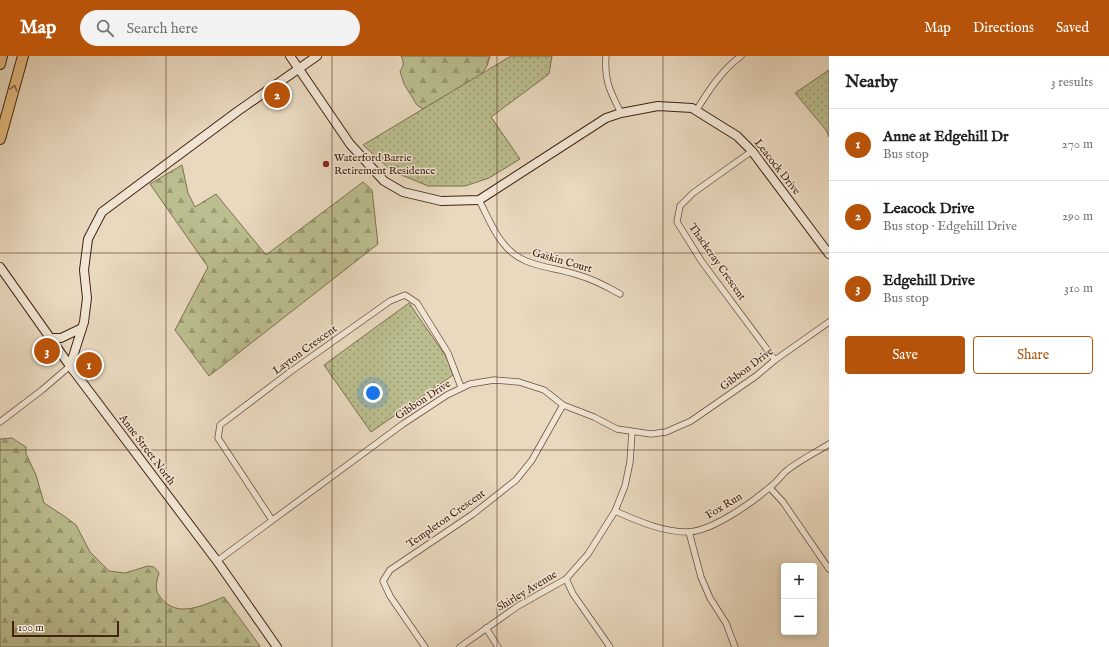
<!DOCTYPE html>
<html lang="en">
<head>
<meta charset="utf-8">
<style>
  body { margin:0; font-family:"IM FELL English",serif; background:#f2f2f2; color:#202124 }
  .controls { position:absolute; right:12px; bottom:12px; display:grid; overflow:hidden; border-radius:4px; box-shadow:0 2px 6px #0003 }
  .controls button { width:36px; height:36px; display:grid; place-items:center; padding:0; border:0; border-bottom:1px solid #e0e0e0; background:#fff; color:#202124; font:20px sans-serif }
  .scale { position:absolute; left:12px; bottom:10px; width:107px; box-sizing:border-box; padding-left:4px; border:2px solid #432212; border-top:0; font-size:11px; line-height:14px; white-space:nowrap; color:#432212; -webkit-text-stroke:3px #f1e6d5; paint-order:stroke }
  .you { position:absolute; left:373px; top:337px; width:14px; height:14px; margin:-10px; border:3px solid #fff; border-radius:50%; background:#1a73e8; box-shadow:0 0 0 6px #1a73e833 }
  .badge { display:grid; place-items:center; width:26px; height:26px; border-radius:50%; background:#b45309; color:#fff; font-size:13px; font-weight:700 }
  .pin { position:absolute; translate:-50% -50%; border:2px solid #fff; box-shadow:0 1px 4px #0006 }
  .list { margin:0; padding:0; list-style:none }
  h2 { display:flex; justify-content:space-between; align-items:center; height:52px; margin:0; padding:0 16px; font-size:17px }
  h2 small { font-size:13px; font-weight:400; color:#757577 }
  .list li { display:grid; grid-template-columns:26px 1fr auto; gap:12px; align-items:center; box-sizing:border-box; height:72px; padding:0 16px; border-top:1px solid #e0e0e0 }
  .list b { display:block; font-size:15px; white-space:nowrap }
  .list p { margin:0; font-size:13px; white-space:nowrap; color:#757577 }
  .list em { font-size:13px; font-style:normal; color:#757577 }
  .actions { display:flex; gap:8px; padding:12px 16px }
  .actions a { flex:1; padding:9px 0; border:1px solid #b45309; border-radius:4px; text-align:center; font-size:14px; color:#b45309 }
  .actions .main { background:#b45309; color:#fff }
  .icon { flex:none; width:22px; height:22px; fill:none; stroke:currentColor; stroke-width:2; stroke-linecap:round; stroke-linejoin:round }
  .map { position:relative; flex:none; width:829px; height:591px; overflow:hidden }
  header { display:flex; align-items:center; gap:24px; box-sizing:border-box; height:56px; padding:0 20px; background:#b45309; color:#fff }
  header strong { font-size:19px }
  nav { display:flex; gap:22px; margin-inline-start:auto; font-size:14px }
  .search { width:280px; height:36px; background:#f2f2f2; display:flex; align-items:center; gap:10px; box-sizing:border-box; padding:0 14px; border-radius:22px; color:#757577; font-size:15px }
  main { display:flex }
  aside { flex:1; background:#fff }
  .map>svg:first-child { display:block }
  .forest { fill:url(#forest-firs); stroke:#7f7050 }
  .park { fill:url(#park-dots); stroke:#7f7050 }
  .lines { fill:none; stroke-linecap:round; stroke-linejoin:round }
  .street-casing { stroke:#6c503d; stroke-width:7 }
  .secondary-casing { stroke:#432212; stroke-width:10 }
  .highway-casing { stroke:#432212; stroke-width:12 }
  .street { stroke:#f1e6d5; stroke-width:5.5 }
  .secondary { stroke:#f1e6d5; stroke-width:8 }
  .highway { stroke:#e4bc80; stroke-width:10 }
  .oneway { stroke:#8b6744 }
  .grid { fill:none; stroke:#432212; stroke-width:1; stroke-opacity:0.55 }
  .poi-dot { fill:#8f2418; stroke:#f1e6d5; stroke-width:1.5 }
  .labels { text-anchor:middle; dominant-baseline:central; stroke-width:3; stroke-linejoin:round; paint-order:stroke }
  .poi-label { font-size:11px; fill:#432212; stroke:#f1e6d5; text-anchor:start }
  .street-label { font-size:11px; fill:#432212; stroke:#f1e6d5 }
</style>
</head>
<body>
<header>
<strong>Map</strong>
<div class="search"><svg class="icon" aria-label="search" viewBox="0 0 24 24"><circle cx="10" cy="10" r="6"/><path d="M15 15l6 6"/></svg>Search here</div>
<nav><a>Map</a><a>Directions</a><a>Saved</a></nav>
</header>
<main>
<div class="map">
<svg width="829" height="591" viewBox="0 0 829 591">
  <defs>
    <pattern id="forest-firs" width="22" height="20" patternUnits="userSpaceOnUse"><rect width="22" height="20" fill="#bbbe8f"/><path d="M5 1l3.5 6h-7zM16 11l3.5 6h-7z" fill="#9a9a73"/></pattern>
    <pattern id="park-dots" width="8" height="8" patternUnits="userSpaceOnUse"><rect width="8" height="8" fill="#bbbe8f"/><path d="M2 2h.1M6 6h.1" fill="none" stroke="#9a9a73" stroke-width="1.8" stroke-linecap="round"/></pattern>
  </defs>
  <rect width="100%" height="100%" fill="#e9d9bf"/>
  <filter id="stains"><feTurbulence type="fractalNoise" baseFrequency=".005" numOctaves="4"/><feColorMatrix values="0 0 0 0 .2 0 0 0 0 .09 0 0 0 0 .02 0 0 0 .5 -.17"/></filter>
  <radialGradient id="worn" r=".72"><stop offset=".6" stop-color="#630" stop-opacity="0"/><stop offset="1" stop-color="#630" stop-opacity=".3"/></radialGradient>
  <g class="forest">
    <path d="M 401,0 L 490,0 L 487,10 L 481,19 L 423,53 L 417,49 L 404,28 L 400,15 C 404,10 404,6 401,0 Z"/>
    <path d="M 182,109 L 188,137 L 195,151 L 216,138 L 266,199 L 363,126 L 372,134 L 378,188 L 209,320 L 175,274 L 208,211 L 150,128 Z"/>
    <path d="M 12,382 L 26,391 L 26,398 L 36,419 L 44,447 L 64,460 L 76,469 L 90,496 L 109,515 L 125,517 L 148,510 L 154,511 L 159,517 C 156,527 154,534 161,542 C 178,563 203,549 224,541 L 260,590 L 258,591 L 0,591 L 0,383 Z"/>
  </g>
  <g class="park">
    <path d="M 511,0 L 552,0 L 549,18 L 491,61 L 520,103 L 489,122 L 465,130 L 428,130 L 392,115 L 363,89 Z"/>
    <path d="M 829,14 L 829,81 L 826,74 L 795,37 Z"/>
    <path d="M 409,247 L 447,302 L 453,319 L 371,376 L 324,309 Z"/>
  </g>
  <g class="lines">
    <g class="street-casing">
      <g id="street">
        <path d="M 606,0 C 604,25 610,35 621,57"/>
        <path d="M 696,55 C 709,34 721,15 741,0"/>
        <path d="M 752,95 L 693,137 L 680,150 L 677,166 L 702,206 L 775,304"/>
        <path d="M 479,144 C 486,157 494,177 503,187 C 521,212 552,210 578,219 C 593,223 606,230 620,238"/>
        <path d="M 0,366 L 42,334 L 70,310"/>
        <path d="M 770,432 L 783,446 L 829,513"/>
        <path d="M 615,455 C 638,465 662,476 688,476 C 712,475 752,447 770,431 C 776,427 780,421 785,416 C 798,405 815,397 829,388"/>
        <path d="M 272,464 L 218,382 L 220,369 L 290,316 L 390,245 L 405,239 L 417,247 L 448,297 L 461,331"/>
        <path d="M 689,476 L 701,521 L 710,542 L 726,567 L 735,591"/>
        <path d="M 217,505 L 403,368 L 447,339 L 470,328 L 494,324 L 519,326 L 544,334 L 563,349 L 594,361 L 617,373 L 651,378 L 666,376 L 691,365 L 756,320 L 775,304 L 829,266"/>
        <path d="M 566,523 L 573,538 L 610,591"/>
        <path d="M 486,572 L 498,591"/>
        <path d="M 425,591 L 390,540 L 383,525 L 390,514 L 473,458 L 516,424 L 532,404 L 563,349"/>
        <path d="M 460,591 L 518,550 L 566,523 L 588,498 L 615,455 L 625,430 L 630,406 L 632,376"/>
      </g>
    </g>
    <g class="secondary-casing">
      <g id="secondary">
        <path d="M 290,0 L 350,88 L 384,125 L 403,136 L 441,145 L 479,144 L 606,62 L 621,57 L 658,50 L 692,52 L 737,80 L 752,95 L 829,198"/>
        <path d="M 0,211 L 70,310 L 217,505 L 277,591"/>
        <path d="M 50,282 L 61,282 L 82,272"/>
        <path d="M 70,310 L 84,266 L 87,242 L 84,214 L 88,183 L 102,156 L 238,55 L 317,0"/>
      </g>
    </g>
    <g class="highway-casing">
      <g id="highway">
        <path d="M 0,8 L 2,0"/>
        <path d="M 0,83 L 23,0"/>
      </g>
    </g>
    <use href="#street" class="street"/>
    <use href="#secondary" class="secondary"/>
    <use href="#highway" class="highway"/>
  </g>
  <defs><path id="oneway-chevron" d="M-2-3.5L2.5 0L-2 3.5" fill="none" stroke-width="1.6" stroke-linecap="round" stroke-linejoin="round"/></defs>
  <use class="oneway" href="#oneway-chevron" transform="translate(14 32) rotate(-74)"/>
  <path class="grid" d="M 166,0 L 166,591M 332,0 L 332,591M 497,0 L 497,591M 663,0 L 663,591M 0,197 L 829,197M 0,394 L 829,394"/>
  <circle class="poi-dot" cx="326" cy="108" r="4"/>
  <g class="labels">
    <g class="poi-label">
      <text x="334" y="102">Waterford Barrie<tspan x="334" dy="13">Retirement Residence</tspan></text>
    </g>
    <g class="street-label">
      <text transform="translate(777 111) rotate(52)">Leacock Drive</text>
      <text transform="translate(562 205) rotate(16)">Gaskin Court</text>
      <text transform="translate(717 206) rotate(55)">Thackeray Crescent</text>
      <text transform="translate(305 294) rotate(-36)">Layton Crescent</text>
      <text transform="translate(747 313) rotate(-37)">Gibbon Drive</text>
      <text transform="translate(423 344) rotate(-33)">Gibbon Drive</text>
      <text transform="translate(147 394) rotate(53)">Anne Street North</text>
      <text transform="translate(724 450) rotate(-31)">Fox Run</text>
      <text transform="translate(446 463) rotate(-35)">Templeton Crescent</text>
      <text transform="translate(527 535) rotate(-31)">Shirley Avenue</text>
    </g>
  </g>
  <rect width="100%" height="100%" filter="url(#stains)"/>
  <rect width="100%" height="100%" fill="url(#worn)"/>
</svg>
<div class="controls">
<button>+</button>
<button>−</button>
</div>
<div class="scale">100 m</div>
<div class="you"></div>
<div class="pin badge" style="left:89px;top:309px">1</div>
<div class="pin badge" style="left:277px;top:39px">2</div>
<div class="pin badge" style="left:47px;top:295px">3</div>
</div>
<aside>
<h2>Nearby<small>3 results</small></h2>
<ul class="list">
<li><span class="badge">1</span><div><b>Anne at Edgehill Dr</b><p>Bus stop</p></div><em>270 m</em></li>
<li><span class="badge">2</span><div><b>Leacock Drive</b><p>Bus stop · Edgehill Drive</p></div><em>290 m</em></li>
<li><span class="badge">3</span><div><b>Edgehill Drive</b><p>Bus stop</p></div><em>310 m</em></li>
</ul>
<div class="actions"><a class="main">Save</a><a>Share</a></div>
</aside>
</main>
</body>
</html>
